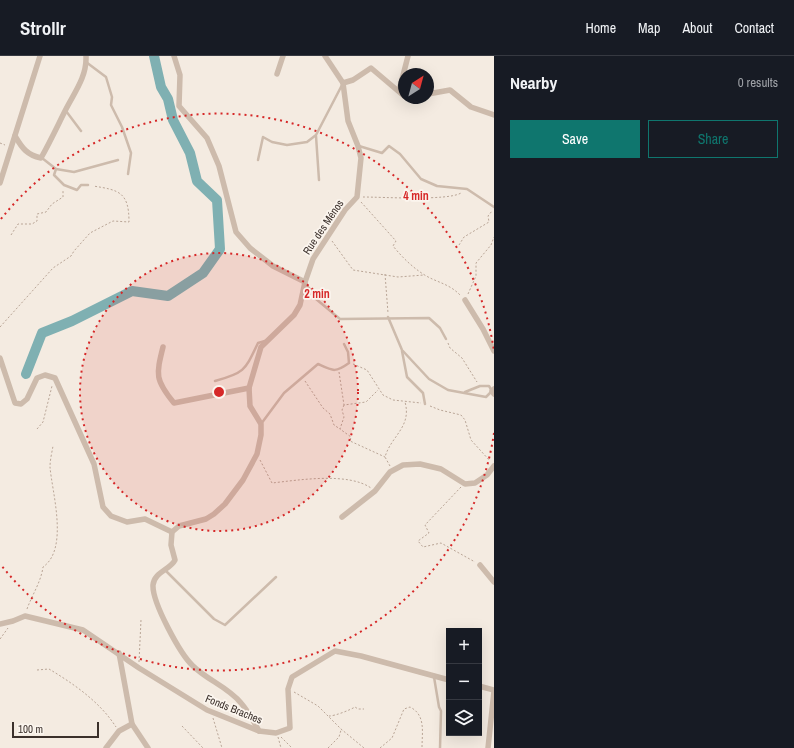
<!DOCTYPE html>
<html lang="en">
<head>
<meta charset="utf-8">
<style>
  body { margin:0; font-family:"Archivo Narrow",sans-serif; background:#20242c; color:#f1f3f6 }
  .controls { position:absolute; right:12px; bottom:12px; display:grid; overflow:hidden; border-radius:0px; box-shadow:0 4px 16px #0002 }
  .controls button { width:36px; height:36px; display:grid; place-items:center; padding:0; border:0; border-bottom:1px solid #363941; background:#171b24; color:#f1f3f6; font:20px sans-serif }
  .compass { position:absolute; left:398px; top:12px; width:36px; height:36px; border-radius:50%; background:#171b24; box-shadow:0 4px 16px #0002; rotate:36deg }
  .scale { position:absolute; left:12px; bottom:10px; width:87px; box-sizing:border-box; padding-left:4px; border:2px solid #3b302b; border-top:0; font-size:11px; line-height:14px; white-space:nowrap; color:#3b302b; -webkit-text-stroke:3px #fbf5ee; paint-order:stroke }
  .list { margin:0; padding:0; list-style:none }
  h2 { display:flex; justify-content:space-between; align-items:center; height:52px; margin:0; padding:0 16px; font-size:17px }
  h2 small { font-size:13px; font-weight:400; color:#9ea1a6 }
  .actions { display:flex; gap:8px; padding:12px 16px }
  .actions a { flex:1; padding:9px 0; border:1px solid #0f766e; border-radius:0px; text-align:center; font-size:14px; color:#0f766e }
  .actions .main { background:#0f766e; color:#fff }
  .icon { flex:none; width:22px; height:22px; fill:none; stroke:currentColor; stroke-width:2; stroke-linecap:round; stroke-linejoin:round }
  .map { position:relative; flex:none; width:494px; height:692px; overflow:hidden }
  header { display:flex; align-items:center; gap:24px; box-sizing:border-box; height:56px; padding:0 20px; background:#171b24; border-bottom:1px solid #363941 }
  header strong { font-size:19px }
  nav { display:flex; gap:22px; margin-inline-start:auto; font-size:14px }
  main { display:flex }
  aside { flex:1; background:#171b24 }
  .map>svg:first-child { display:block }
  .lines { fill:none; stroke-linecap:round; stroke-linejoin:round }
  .river { stroke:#7fb0b2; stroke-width:10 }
  .path { stroke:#b9a596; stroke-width:1; stroke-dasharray:2 2; stroke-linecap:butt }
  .service { stroke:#cdbbac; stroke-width:2.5 }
  .minor { stroke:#cdbbac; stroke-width:5.5 }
  .ring { fill:none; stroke:#d62828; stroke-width:2; stroke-dasharray:2 4 }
  .labels { text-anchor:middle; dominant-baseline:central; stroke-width:3.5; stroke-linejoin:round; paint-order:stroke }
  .street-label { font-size:11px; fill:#3b302b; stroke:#fbf5ee }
  .centre { fill:#d62828; stroke:#fbf5ee; stroke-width:2 }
  .ring-label { font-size:12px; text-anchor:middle; font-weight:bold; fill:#d62828; stroke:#fbf5ee; stroke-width:3.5; stroke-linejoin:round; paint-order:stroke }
</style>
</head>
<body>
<header>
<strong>Strollr</strong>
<nav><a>Home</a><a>Map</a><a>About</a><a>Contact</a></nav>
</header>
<main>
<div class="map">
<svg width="494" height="692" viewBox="0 0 494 692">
  <rect width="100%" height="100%" fill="#f4ebe1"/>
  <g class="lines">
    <path class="river" d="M 26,318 L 42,277 L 72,265 L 132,235 L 168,240 L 203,217 L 220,193 L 217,144 L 197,125 L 190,97 L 173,64 L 168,43 L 161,31 L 154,0"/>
    <g class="path">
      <path d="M 0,87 L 5,89"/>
      <path d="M 363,141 C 382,141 448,145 461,137"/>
      <path d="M 361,146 L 396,185 L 393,190 C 402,201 411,210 423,218 C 437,227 449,227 461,240"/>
      <path d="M 11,179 L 18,168 L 32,168 L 37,165 L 37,158 L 46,156 L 52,148 L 63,141 L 63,134"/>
      <path d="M 332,185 L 353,214 L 398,221 L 424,219"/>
      <path d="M 459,189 L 464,181 L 489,166 L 488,160 L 492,155"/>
      <path d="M 385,218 L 388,257"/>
      <path d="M 468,238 L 476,220 L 476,207 L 491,189 L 494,181"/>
      <path d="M 0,271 L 53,212 L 71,200 L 74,195 L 90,177 L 113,165 L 129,166 C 129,136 119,134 93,130"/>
      <path d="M 448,287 L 450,292 L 462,302 L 477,326"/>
      <path d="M 353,308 L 367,314 L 383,339 L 393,344 L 421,347"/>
      <path d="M 339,316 L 344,349 L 366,346 L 378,334"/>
      <path d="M 305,325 L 323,352 L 330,358 L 334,369 L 340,373"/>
      <path d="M 344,349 L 342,354 L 344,361 L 340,373 L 351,381 L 350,385 L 385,401"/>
      <path d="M 430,350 L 440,354 L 461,359 L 465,364 L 471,384 L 490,405"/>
      <path d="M 37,373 L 43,366 L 52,330"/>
      <path d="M 260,404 L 272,427 C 299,424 348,416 371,432"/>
      <path d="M 390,410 L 385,401 C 391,380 412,371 405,346"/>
      <path d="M 461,431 L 425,469 L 429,477 L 418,485 L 423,491 L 441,487 L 475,506"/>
      <path d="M 27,553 C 32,539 41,526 43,511 C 69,493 52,436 50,411 C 50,404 52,396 53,390"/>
      <path d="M 0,583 L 8,572"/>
      <path d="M 139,606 L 141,564"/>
      <path d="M 37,614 L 49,613 C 74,628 100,646 116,671"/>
      <path d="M 294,636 L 318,650 L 341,673 L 364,692"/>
      <path d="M 329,660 C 335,660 350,654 355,651 L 358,653 L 364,653"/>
      <path d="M 213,662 L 222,692"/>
      <path d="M 182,670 L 203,692"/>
      <path d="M 278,681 L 281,692"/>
      <path d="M 281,681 L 292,692"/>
      <path d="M 328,692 L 339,681 L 341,674"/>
      <path d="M 380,692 L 392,682 L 404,653 L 410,651 C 426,659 422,676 422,692"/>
    </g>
    <g class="service">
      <path d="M 86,6 L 106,21 L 112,41 L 111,49 L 122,71 L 131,97 L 128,118"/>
      <path d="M 66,55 L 81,75"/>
      <path d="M 316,80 L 319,124"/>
      <path d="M 359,90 L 382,97 L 389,90 L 400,98 L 421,123 L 437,130 L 467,133 L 494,151"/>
      <path d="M 42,102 L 56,113 L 74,116 L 118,104"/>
      <path d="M 258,104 L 263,81 L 272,86 L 287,89 L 307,86 L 316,79 L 342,29"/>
      <path d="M 56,113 L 54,119 L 64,129 L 77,134 L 81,129 L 88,129"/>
      <path d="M 306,228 L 316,243 L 340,263 L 429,262 L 440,272 L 446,283"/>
      <path d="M 388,261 L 402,294 L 429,323 L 448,334 L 486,341 L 492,335 L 489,330 L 480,330 L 465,336"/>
      <path d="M 402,295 L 407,321 L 423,337 L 425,348"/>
      <path d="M 215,325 C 245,317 245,314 258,287 L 265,285"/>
      <path d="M 261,368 L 284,337 L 318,308 C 333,315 335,317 349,307 L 348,296 L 344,288"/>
      <path d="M 165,514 L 214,563 L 225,569 L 276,521"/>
      <path d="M 434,621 L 439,651 L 441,655 L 440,692"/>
    </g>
    <g class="minor">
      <path d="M 174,0 L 180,19 L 179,50 L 207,82 L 219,110 L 236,176 L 250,192 L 273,210 L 305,226"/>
      <path d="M 277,18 L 283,0"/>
      <path d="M 343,27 L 353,24 L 371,12 L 404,40"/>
      <path d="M 399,35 L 408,0"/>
      <path d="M 428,38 L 450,34 L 471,51 L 494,59"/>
      <path d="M 15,80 C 22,92 27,99 41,102 C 50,86 57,71 65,55 C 74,37 87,21 86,0"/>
      <path d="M 0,127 L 40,0"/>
      <path d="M 465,244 L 483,273 L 494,295"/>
      <path d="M 163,291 C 156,319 155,324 174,347 L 249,332"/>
      <path d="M 0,302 L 15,347 L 21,348 L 27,343 L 37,322 L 45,319 L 55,322 L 94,408 L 103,451 L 111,460 L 127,466 L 145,463 L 172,476"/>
      <path d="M 494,333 L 492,335 L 494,338"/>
      <path d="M 342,461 L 375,435 L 390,416 L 403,409 L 420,408 L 441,413 L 465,428 L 475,427 L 487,419 L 494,410"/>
      <path d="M 480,509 L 494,526"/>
      <path d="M 0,568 L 13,565 L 25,560 L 83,574 L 139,612 L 207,654 L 259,675 L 276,677 L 290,672 L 288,633 L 292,621 L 335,595 L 361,600 L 449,624"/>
      <path d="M 119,597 L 132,668 L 148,692"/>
      <path d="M 479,630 L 494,634"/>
      <path d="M 259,675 C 254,666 248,655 241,647 C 228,631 207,624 193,610 C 180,598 152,546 153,529 C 154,516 170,514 175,504 L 171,489 L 172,476 L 179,470 L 206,463 L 214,458 L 225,448 L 243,424 L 257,398 L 261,379 L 261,368 L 250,350 L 249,332 L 261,291 L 294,259 L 300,249 L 305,226 L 313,203 L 345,154 L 357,141 L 361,102 L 358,90 L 348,65 L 343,27 L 325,0"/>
      <path d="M 106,692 L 119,675 L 132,668"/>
      <path d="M 488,692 L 494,635"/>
    </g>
  </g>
  <circle cx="219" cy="336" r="139" fill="#d62828" fill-opacity=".12"/>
  <g class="ring">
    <circle cx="219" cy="336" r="139"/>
    <path d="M494 377A278 278 0 0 1 1 509M1 163A278 278 0 0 1 494 295"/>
  </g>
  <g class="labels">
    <g class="street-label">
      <text transform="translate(323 171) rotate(-56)">Rue des Ménos</text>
      <text transform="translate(234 653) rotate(22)">Fonds Braches</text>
    </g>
  </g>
  <circle cx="219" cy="336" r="6" class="centre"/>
  <g class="ring-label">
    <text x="416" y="144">4 min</text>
    <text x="317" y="242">2 min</text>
  </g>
</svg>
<div class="controls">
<button>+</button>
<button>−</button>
<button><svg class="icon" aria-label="layers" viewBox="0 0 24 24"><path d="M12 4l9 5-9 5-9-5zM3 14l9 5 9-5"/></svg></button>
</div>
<svg class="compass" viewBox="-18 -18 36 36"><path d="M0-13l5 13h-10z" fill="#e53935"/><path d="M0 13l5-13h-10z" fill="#9ea1a6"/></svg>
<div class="scale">100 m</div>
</div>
<aside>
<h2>Nearby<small>0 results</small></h2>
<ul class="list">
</ul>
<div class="actions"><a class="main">Save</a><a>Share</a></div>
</aside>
</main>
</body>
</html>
